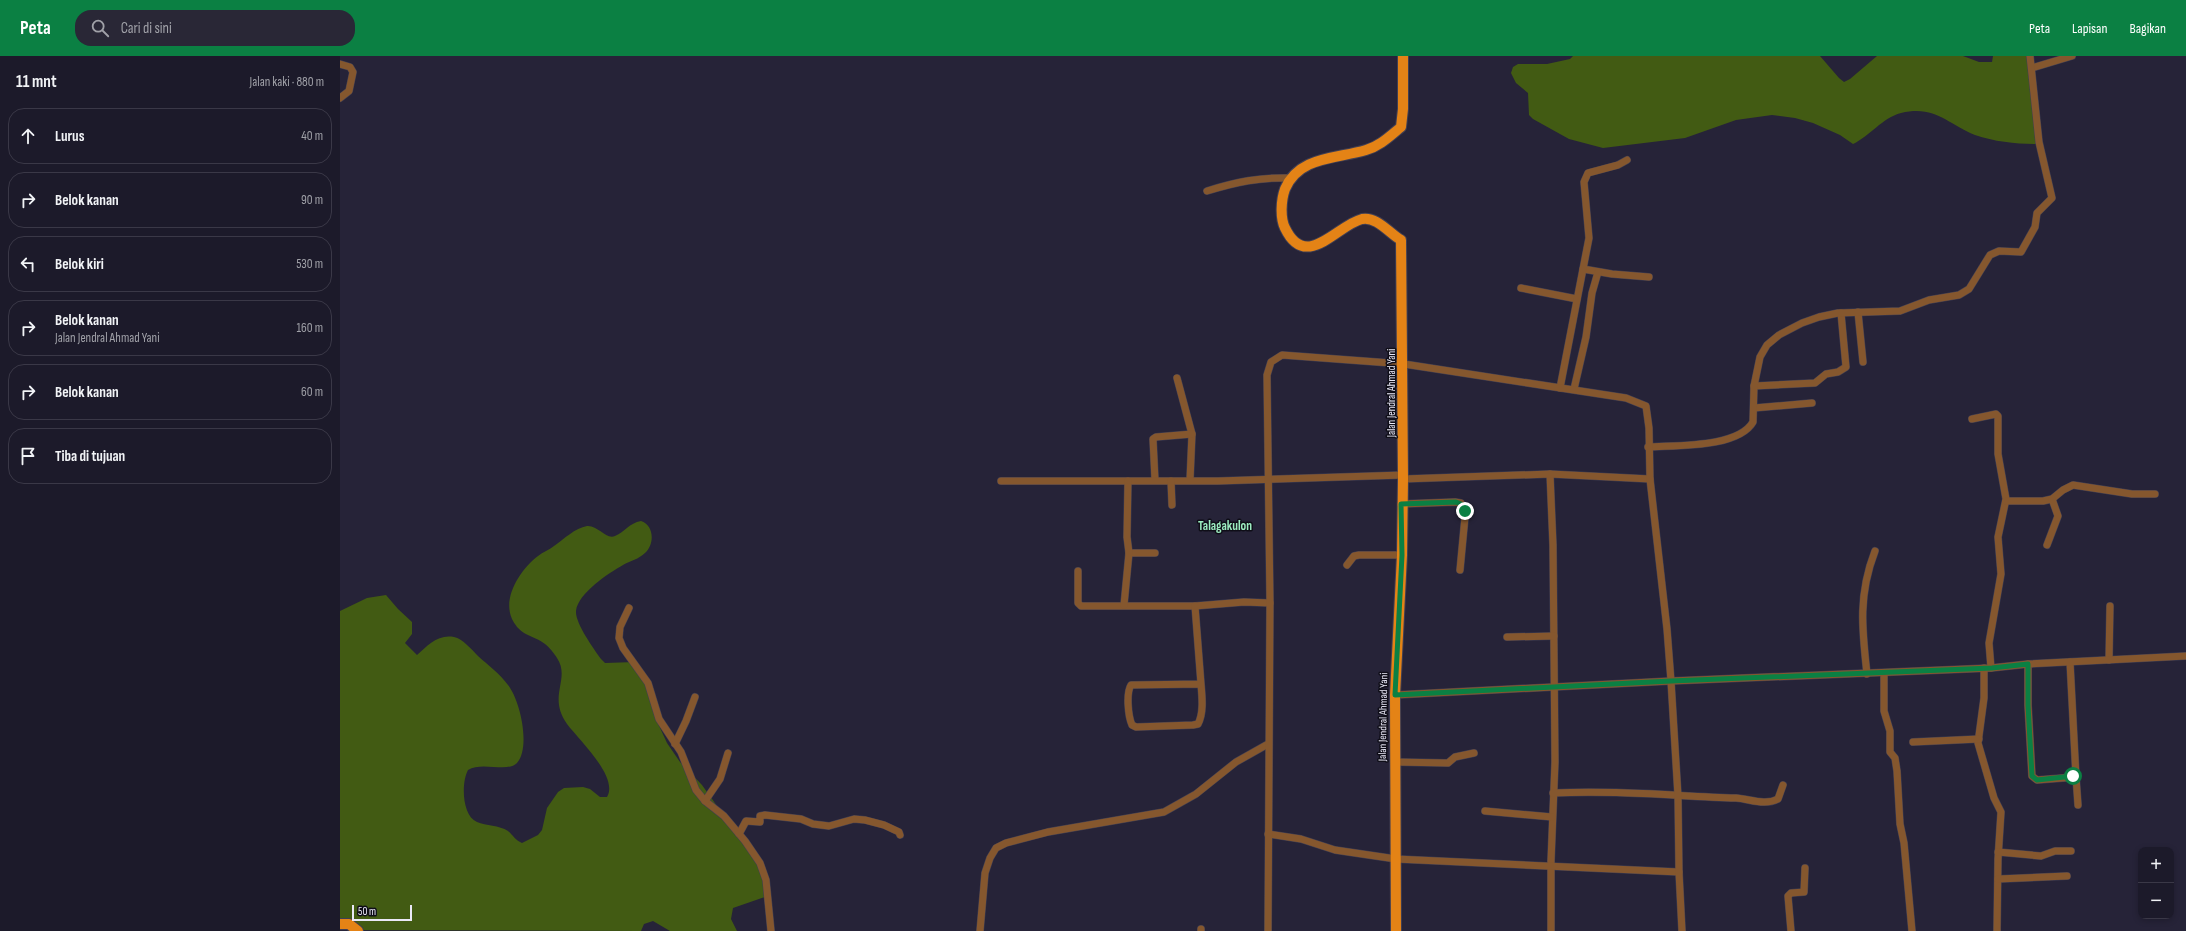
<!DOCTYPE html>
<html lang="id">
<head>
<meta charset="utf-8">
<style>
  body { margin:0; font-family:"Sofia Sans Condensed",sans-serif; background:#292736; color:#f1f3f6 }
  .controls { position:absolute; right:12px; bottom:12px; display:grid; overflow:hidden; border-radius:8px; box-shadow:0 2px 6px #0003 }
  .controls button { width:36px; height:36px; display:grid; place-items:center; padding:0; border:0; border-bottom:1px solid #3a3847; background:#1c1a2a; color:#f1f3f6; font:20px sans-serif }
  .scale { position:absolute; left:12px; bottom:10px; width:60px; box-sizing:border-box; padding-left:4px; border:2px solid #eae9f7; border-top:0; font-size:11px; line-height:14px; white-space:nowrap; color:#eae9f7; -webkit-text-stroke:3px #0f0e18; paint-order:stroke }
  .stop { position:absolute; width:12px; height:12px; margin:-9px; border:3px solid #0b8043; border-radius:50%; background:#fff }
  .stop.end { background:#0b8043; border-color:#fff; box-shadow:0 1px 4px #0008 }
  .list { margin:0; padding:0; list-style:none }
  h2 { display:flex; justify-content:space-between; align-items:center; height:52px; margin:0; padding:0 16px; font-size:17px }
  h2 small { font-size:13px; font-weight:400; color:#a0a1a8 }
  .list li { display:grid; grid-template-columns:26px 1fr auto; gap:12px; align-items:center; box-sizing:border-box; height:56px; margin:0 8px 8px; padding:0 8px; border:1px solid #3a3847; border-radius:16px }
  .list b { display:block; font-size:15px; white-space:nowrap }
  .list p { margin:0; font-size:13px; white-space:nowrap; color:#a0a1a8 }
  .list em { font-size:13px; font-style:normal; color:#a0a1a8 }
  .icon { flex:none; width:22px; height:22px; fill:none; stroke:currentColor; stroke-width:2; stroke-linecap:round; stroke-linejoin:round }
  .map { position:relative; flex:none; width:1846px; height:875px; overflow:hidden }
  header { display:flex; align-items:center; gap:24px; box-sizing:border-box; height:56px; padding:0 20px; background:#0b8043; color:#fff }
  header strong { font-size:19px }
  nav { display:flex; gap:22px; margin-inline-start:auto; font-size:14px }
  .search { width:280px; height:36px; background:#292736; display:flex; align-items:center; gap:10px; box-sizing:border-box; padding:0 14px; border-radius:16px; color:#a0a1a8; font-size:15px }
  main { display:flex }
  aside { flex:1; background:#1c1a2a }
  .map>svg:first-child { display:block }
  .forest { fill:#425b13 }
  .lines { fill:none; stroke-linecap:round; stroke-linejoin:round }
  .minor-casing { stroke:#413f53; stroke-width:8 }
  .primary-casing { stroke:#413f53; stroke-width:12 }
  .minor { stroke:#85572e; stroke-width:7 }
  .primary { stroke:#e48316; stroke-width:10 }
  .route { stroke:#0b8043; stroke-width:5 }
  .labels { text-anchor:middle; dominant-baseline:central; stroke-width:3; stroke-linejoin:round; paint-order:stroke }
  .street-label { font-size:11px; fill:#eae9f7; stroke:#0f0e18 }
  .quarter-label { font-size:13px; font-weight:bold; fill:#9dedc1; stroke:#0f0e18 }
</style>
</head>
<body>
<header>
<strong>Peta</strong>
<div class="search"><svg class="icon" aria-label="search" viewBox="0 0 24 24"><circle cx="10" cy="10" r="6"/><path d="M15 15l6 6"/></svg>Cari di sini</div>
<nav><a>Peta</a><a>Lapisan</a><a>Bagikan</a></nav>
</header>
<main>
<aside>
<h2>11 mnt<small>Jalan kaki · 880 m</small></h2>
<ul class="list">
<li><svg class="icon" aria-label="ahead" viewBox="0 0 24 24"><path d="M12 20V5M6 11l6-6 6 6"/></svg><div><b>Lurus</b></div><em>40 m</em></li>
<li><svg class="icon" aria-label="right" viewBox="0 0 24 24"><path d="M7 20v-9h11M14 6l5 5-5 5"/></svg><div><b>Belok kanan</b></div><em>90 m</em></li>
<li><svg class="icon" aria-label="left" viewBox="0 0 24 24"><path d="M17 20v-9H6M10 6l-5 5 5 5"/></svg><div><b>Belok kiri</b></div><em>530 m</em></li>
<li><svg class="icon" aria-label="right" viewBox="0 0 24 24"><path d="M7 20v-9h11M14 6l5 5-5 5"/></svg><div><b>Belok kanan</b><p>Jalan Jendral Ahmad Yani</p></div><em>160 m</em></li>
<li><svg class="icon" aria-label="right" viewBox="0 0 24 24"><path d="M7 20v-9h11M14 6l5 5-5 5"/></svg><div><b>Belok kanan</b></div><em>60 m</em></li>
<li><svg class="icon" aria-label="arrive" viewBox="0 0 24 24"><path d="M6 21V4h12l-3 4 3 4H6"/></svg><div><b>Tiba di tujuan</b></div></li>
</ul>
</aside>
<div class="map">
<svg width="1846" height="875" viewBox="0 0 1846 875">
  <rect width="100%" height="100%" fill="#262338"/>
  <g class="forest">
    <path d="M 1233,0 L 1480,0 L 1499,22 L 1504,26 L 1510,23 L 1537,0 L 1623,0 L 1639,6 L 1652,6 L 1653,0 L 1693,0 L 1698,88 C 1678,88 1655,86 1635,79 C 1607,68 1596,49 1561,57 C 1542,62 1530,80 1513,88 L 1500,79 L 1473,67 L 1455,62 L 1432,59 L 1396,64 L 1345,82 L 1263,92 L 1229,83 L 1193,63 L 1189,59 L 1188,37 L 1176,27 L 1171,17 L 1173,11 L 1178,8 L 1207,8 L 1230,3 Z"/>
    <path d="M 301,465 C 314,469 315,488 305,497 C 299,503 290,505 283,509 C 269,517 238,537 236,555 C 235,567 254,593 261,603 L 265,607 L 295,606 L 301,616 L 316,663 L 327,687 L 340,706 L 362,729 L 423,814 L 428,840 L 393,852 L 391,863 L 397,875 L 330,875 L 313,865 L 304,868 L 301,875 L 0,874 L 0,555 L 27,542 L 46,539 L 58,553 L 72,566 L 72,578 L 65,587 L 77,599 C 88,589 98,578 114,581 C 123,583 131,593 138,600 C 148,609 160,618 168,629 C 180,644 191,691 177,707 C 167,717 142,705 128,714 C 121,727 122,760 137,766 C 146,770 159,769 168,775 C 173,779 175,784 182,787 L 198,779 L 202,774 L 207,752 L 218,736 L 224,732 L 243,731 L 250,733 L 260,741 L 267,741 C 279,721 239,684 227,668 C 207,640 231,623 217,602 C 214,597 209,591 205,588 C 192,578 181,581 172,563 C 162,541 181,513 198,500 C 203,496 209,494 214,490 C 224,483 235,472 247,470 C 258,469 266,484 275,480 C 285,476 289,467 301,465 Z"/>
  </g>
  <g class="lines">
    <g class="minor-casing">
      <g id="minor">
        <path d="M 0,8 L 10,11 L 13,16 L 9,35 L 0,42"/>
        <path d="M 1692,12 L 1732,0"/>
        <path d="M 867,135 C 896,126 920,121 950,122"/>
        <path d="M 1243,213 L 1272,218 L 1309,221"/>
        <path d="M 1181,232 L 1237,243"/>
        <path d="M 1518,256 L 1523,306"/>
        <path d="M 837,322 L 852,378 L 850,424"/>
        <path d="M 1414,330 L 1475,327 L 1486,318 L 1498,316 L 1506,311 L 1501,257"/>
        <path d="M 1220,332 L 1249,182 L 1244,126 L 1248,117 L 1278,109 L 1287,104"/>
        <path d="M 1234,333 L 1246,281 L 1252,237 L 1258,216"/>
        <path d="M 1414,352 L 1472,347"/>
        <path d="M 1632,363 L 1656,358 L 1658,360 L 1658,398 L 1666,443 L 1658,481 L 1661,518 L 1649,587 L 1651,612"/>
        <path d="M 1308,391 C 1336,389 1398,392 1413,366 L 1414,330 L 1420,301 L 1427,289 L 1439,279 L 1462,267 L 1479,261 L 1498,257 L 1560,255 L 1589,244 L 1619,239 L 1629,233 L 1650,199 L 1659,195 L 1681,196 L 1695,171 L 1697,157 L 1712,142 L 1699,86 L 1690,0"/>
        <path d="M 1210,418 L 1213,489 L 1215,706 L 1211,805 L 1211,875"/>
        <path d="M 1063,423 L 1210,418 L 1310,423"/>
        <path d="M 815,424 L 813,383 L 816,381 L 852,378"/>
        <path d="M 661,425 L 878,425 L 1063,419"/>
        <path d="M 831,425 L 832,449"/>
        <path d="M 1666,445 L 1703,445 L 1712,443 L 1723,434 L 1733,429 L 1792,438 L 1815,438"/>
        <path d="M 1061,448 L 1115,446 L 1121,447 L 1125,455 L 1125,461 L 1120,514"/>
        <path d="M 1707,489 L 1718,460 L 1712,443"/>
        <path d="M 789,497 L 815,497"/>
        <path d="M 1007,509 L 1014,500 L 1019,499 L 1062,499"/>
        <path d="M 738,515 L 738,547 L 741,550 L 855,550"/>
        <path d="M 784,549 L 789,497 L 787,481 L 788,425"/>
        <path d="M 289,552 L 280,571 L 279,582 L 283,592 L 308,627 L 319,663 L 341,696 L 356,734 L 365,745 L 384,760 L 405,785 L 420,807 L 426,824 L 431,875"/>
        <path d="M 1167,581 L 1214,580"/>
        <path d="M 1769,604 L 1770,550"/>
        <path d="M 1730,606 L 1736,721"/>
        <path d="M 1688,608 L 1688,649 L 1692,720 L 1697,724 L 1736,721 L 1738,749"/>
        <path d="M 1644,612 L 1644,642 L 1638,687 L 1654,742 L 1661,756 L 1658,803 L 1657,875"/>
        <path d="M 1544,617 L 1544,655 L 1550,675 L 1550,696 L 1555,702 L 1557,715 L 1560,768 L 1564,787 L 1572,875"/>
        <path d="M 1527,618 C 1522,573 1518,539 1535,495"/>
        <path d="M 861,628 L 791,629 C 786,637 788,660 792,669 L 796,671 L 853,669 L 858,668 C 864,657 862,640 861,628 L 855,550 L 904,546 L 930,547"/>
        <path d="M 1055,639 L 1331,625 L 1651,612 L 1688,608 L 1846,600"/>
        <path d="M 1573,686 L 1639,683"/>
        <path d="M 335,688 L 346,665 L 355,641"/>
        <path d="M 1055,706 L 1108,707 L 1115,701 L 1134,697"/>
        <path d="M 1213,737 C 1274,734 1335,740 1396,742 C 1410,743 1425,750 1438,743 L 1443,729"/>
        <path d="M 365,745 L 380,723 L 388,697"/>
        <path d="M 1145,755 L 1212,761"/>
        <path d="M 399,778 L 406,765 L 420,766 L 420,760 L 425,759 L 461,763 L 473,768 L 489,770 L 514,763 L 525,764 L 544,769 L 559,776 L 560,779"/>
        <path d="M 928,778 L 961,783 L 995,794 L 1056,803 L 1339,816"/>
        <path d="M 1658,796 L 1701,800 L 1715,795 L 1731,795"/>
        <path d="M 1658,823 L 1727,820"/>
        <path d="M 861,873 L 861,875"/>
        <path d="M 640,875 L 645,817 L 650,802 L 656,792 L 666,787 L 708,776 L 824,756 L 856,738 L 896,706 L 928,688"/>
        <path d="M 928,875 L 930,547 L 927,319 L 931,306 L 942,299 L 1064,308 L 1286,342 L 1306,350 L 1309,372 L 1310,423 L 1327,573 L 1331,625 L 1338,740 L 1339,816 L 1342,875"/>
        <path d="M 1451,875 L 1448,840 L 1451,837 L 1464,836 L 1465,812"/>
      </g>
    </g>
    <g class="primary-casing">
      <g id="primary">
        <path d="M 0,868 L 9,868 L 18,875"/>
        <path d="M 1056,875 L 1055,639 L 1062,499 L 1063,423 L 1061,184 C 1050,178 1037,160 1022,163 C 997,169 966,216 945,172 C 940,162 941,144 945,133 C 959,100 996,103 1026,94 C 1040,90 1050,80 1061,71 L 1063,53 L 1063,0"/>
      </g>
    </g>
    <use href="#minor" class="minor"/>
    <use href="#primary" class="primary"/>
  </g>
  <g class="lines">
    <path class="route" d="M 1125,455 L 1121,448 L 1116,446 L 1061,448 L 1062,499 L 1055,639 L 1331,625 L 1652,612 L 1688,608 L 1688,649 L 1692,720 L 1697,724 L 1733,720"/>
  </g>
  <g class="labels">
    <g class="street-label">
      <text transform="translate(1051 337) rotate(-90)">Jalan Jendral Ahmad Yani</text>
      <text transform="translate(1043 661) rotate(-89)">Jalan Jendral Ahmad Yani</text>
    </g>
    <g class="quarter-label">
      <text x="885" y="470">Talagakulon</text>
    </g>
  </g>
</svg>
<div class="controls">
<button>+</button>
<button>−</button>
</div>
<div class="scale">50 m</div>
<div class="stop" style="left:1733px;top:720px"></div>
<div class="stop end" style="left:1125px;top:455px"></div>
</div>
</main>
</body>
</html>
